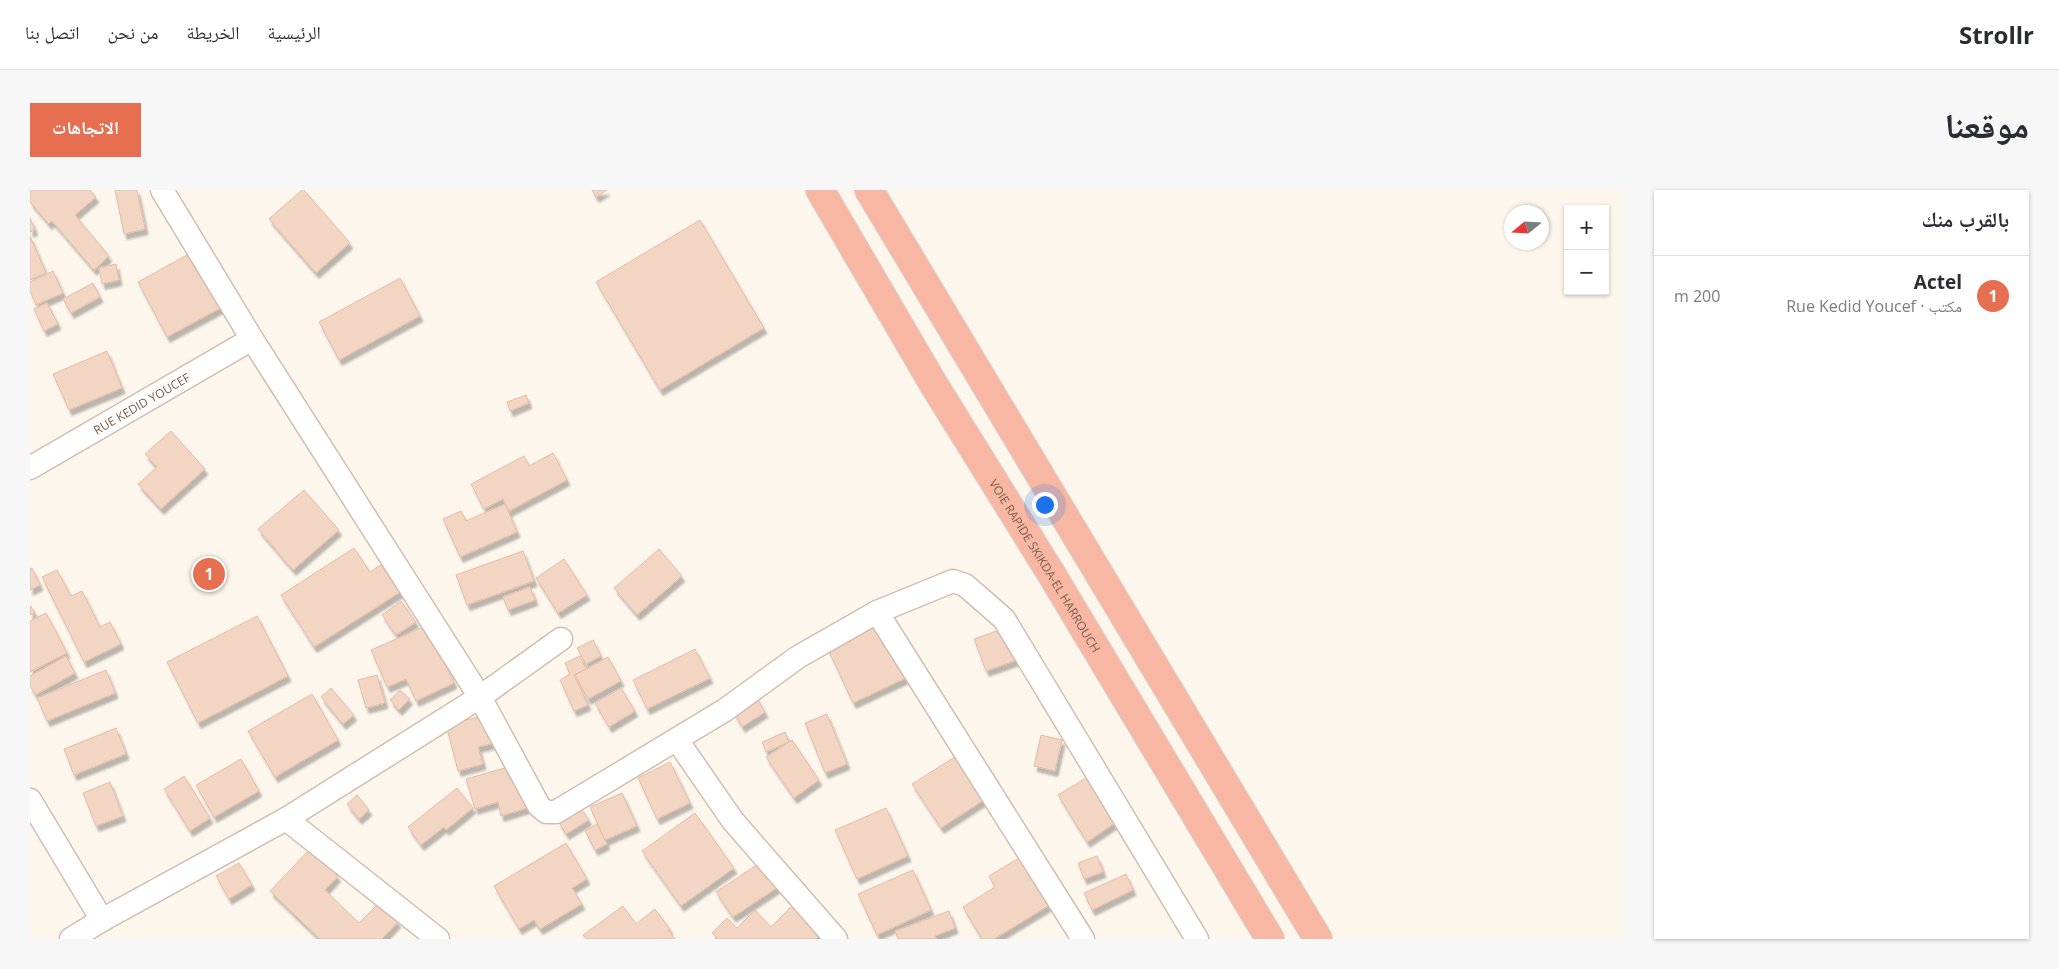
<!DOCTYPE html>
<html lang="ar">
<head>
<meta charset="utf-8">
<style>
  body { margin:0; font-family:"Open Sans","Noto Naskh Arabic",sans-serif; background:#f7f7f7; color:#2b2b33; direction:rtl }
  .controls { position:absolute; right:15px; top:15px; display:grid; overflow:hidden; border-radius:0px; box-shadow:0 1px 4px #0004 }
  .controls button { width:45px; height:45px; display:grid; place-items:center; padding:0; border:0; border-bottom:1px solid #e1e1e2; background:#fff; color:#2b2b33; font:25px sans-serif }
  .compass { position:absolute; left:1474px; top:15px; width:45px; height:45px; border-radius:50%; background:#fff; box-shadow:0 1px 4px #0004; rotate:252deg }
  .you { position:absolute; left:1014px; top:314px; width:18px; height:18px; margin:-12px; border:4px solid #fff; border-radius:50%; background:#1a73e8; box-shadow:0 0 0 8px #1a73e833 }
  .badge { display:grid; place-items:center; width:32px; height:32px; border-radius:50%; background:#e76f51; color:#fff; font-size:16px; font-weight:700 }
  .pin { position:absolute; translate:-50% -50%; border:2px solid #fff; box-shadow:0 1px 5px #0006 }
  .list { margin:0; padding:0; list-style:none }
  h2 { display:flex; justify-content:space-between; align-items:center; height:65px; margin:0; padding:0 20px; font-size:21px }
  h2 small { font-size:16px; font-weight:400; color:#7c7c81 }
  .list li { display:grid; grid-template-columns:32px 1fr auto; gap:15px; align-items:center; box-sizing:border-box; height:80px; padding:0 20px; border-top:1px solid #e1e1e2 }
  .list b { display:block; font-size:19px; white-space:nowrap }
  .list p { margin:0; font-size:16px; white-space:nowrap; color:#7c7c81 }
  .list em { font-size:16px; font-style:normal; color:#7c7c81 }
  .map { position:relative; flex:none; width:1594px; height:749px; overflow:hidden; direction:ltr; border-radius:0px }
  header { display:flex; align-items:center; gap:30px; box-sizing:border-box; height:70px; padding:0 25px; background:#fff; border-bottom:1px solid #e1e1e2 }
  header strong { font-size:24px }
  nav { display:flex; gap:28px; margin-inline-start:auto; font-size:18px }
  .intro { display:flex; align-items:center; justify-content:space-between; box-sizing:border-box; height:120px; padding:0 30px }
  h1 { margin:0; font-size:35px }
  .button { padding:12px 22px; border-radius:0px; background:#e76f51; color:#fff; font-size:18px; font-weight:700 }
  main { display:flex; gap:30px; padding:0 30px }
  aside { flex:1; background:#fff; border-radius:0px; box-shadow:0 1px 4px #0004 }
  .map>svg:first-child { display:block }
  .building { fill:#f3d5c3; stroke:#e6bba3; filter:url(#shadow) }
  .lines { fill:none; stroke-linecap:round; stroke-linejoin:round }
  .street-casing { stroke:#d1beb0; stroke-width:25 }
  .highway-casing { stroke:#dad1cd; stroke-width:30 }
  .street { stroke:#fff; stroke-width:22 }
  .highway { stroke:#f7b7a3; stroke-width:28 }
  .labels { text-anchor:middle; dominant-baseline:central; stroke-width:5; stroke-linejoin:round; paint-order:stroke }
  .street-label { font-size:12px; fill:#7a5c4d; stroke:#fffaf3 }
</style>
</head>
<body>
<header>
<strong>Strollr</strong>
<nav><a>الرئيسية</a><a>الخريطة</a><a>من نحن</a><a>اتصل بنا</a></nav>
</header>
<div class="intro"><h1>موقعنا</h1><a class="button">الاتجاهات</a></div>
<main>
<aside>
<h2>بالقرب منك<small></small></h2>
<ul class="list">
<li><span class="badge">1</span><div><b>Actel</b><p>مكتب · Rue Kedid Youcef</p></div><em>200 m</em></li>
</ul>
</aside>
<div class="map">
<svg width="1594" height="749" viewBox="0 0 1594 749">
  <defs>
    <filter id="shadow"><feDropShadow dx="3" dy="5.5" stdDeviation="1" flood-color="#0004"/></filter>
  </defs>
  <rect width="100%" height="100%" fill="#fdf6ec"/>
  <g class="building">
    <path d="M 0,0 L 60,0 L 66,7 L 45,25 L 79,66 L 64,80 L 22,31 L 19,34 L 0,12 Z"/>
    <path d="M 85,0 L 107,0 L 115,39 L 94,44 Z"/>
    <path d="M 272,0 L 274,0 L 320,53 L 286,83 L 239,29 Z"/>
    <path d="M 562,0 L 577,0 L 566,7 Z"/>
    <path d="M 0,28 L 5,40 L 0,42 Z"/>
    <path d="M 670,30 L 734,138 L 630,200 L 566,92 Z"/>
    <path d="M 0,46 L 16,83 L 0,90 Z"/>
    <path d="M 166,60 L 196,115 L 137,147 L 108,92 Z"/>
    <path d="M 86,74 L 89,90 L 72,94 L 69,78 Z"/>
    <path d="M 23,81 L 33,103 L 6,115 L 0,101 L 0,92 Z"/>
    <path d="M 370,88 L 390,126 L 309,170 L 289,132 Z"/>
    <path d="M 63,93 L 70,107 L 41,123 L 33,109 Z"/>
    <path d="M 17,113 L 28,134 L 14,141 L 4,119 Z"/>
    <path d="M 77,161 L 92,198 L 39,220 L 23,184 Z"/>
    <path d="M 496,205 L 499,213 L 480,221 L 477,212 Z"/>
    <path d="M 141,241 L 175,279 L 131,319 L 108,294 L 127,277 L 115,264 Z"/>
    <path d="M 523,263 L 537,290 L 479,321 L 473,309 L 454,319 L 441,294 L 494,266 L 499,276 Z"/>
    <path d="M 274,300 L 309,340 L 263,380 L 228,339 Z"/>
    <path d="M 475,314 L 487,342 L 430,367 L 413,329 L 431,321 L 436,331 Z"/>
    <path d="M 324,358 L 340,382 L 357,371 L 375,399 L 284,457 L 251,405 Z"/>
    <path d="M 629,359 L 652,386 L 607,425 L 584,398 Z"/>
    <path d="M 493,361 L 504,391 L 437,415 L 426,385 Z"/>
    <path d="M 534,369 L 557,405 L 528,423 L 506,388 Z"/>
    <path d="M 2,378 L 10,395 L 0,400 L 0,379 Z"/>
    <path d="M 27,380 L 41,406 L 52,401 L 70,437 L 80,432 L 91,454 L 54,472 L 12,387 Z"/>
    <path d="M 500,397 L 505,410 L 478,420 L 473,407 Z"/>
    <path d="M 371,411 L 386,432 L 366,445 L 352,425 Z"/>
    <path d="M 0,415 L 5,423 L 0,425 Z"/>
    <path d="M 16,423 L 37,463 L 0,482 L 0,431 Z"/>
    <path d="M 227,426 L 258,486 L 168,533 L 137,472 Z"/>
    <path d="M 852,429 L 878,487 L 823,513 L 796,455 Z"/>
    <path d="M 989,433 L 1001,465 L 956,481 L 944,449 Z"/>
    <path d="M 398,435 L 424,493 L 386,511 L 376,489 L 357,497 L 341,460 Z"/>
    <path d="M 563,450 L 571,466 L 556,474 L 547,458 Z"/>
    <path d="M 665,459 L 680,488 L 617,519 L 603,490 Z"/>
    <path d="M 36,466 L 45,483 L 5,505 L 0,495 L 0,486 Z"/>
    <path d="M 550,466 L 556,479 L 544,485 L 558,515 L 544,521 L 530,490 L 540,484 L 535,473 Z"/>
    <path d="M 578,467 L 591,491 L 558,509 L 545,485 Z"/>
    <path d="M 76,480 L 85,503 L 17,531 L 7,508 Z"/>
    <path d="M 347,485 L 355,513 L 336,518 L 328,490 Z"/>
    <path d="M 301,498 L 324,525 L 313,534 L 291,507 Z"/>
    <path d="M 591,498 L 605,521 L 579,537 L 565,513 Z"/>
    <path d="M 370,500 L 380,509 L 369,520 L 360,510 Z"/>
    <path d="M 282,504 L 308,550 L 245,587 L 218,541 Z"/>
    <path d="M 725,505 L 735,522 L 712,537 L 702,519 Z"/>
    <path d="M 797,524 L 817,574 L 795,583 L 775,533 Z"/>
    <path d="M 457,525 L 464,553 L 448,557 L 453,574 L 428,581 L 416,535 Z"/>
    <path d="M 86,538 L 96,564 L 44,585 L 34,559 Z"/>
    <path d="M 755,542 L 759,552 L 736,562 L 732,552 Z"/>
    <path d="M 1011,545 L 1032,550 L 1025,581 L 1004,576 Z"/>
    <path d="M 762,550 L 789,590 L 764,608 L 736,567 Z"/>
    <path d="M 931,563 L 963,604 L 911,638 L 882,594 Z"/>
    <path d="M 211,569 L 229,601 L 184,627 L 166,595 Z"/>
    <path d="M 640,572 L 660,613 L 627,629 L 608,588 Z"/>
    <path d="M 485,575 L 497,618 L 471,626 L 468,612 L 445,619 L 436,589 Z"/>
    <path d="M 1066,582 L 1094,627 L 1057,652 L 1028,605 Z"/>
    <path d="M 154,586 L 180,628 L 160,641 L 134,599 Z"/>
    <path d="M 80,592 L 93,626 L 66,636 L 53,603 Z"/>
    <path d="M 427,598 L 443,618 L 416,640 L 414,637 L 391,655 L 378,637 Z"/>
    <path d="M 592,603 L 607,636 L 575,650 L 560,617 Z"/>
    <path d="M 327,605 L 339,620 L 329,629 L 317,614 Z"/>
    <path d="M 550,617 L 559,630 L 536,644 L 528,631 Z"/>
    <path d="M 856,618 L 878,666 L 827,689 L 805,640 Z"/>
    <path d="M 665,623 L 704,678 L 651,716 L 612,661 Z"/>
    <path d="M 567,634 L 577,654 L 565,660 L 555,641 Z"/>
    <path d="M 536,653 L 557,689 L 542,698 L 552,714 L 510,739 L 504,730 L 489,739 L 464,696 Z"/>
    <path d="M 280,659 L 308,686 L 295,700 L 329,733 L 349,713 L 368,732 L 352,749 L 290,749 L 240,701 Z"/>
    <path d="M 1067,666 L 1073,682 L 1054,689 L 1048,673 Z"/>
    <path d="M 989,668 L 1018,716 L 964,749 L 952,749 L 933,717 L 965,697 L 959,686 Z"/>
    <path d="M 734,670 L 751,695 L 703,727 L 686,702 Z"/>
    <path d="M 209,673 L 222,695 L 199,709 L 186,686 Z"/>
    <path d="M 883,680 L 901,720 L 847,745 L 828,704 Z"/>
    <path d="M 1096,684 L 1103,700 L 1062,720 L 1054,703 Z"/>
    <path d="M 766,712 L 794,741 L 786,749 L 688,749 L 682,743 L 697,728 L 707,738 L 725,720 L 741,737 Z"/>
    <path d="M 593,716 L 606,734 L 625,719 L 640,739 L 638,740 L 645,749 L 556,749 L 553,745 Z"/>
    <path d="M 919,721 L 925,738 L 905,746 L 906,749 L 868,749 L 865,741 Z"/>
  </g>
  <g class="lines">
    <g class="street-casing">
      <g id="street">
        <path d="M 132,0 L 222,149 L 450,507 L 509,616 L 516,622 L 526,622 L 695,520 L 768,467 L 847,422"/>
        <path id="s1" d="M 0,278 L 222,149"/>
        <path d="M 647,550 L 703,631 L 806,749"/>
        <path d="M 0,610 L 72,730"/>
        <path d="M 256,629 L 450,507 L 531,449"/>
        <path d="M 41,749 L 72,730 L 256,629 L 408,749"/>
        <path d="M 1053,749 L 847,422 L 923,391 L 935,395 L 974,429 L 1167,749"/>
      </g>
    </g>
    <g class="highway-casing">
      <g id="highway">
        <path id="s2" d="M 790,0 L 904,195 L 1022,385 L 1240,749"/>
        <path d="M 839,0 L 1288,749"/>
      </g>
    </g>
    <use href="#street" class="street"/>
    <use href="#highway" class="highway"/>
  </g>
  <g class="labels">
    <g class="street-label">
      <text stroke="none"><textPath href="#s1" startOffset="129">RUE KEDID YOUCEF</textPath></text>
      <text stroke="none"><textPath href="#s2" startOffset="438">VOIE RAPIDE SKIKDA-EL HARROUCH</textPath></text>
    </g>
  </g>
</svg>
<div class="controls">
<button>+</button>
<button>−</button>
</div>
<svg class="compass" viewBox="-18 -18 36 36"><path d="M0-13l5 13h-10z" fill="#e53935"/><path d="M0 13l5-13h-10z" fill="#7c7c81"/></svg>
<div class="you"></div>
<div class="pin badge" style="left:179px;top:384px">1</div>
</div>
</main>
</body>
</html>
